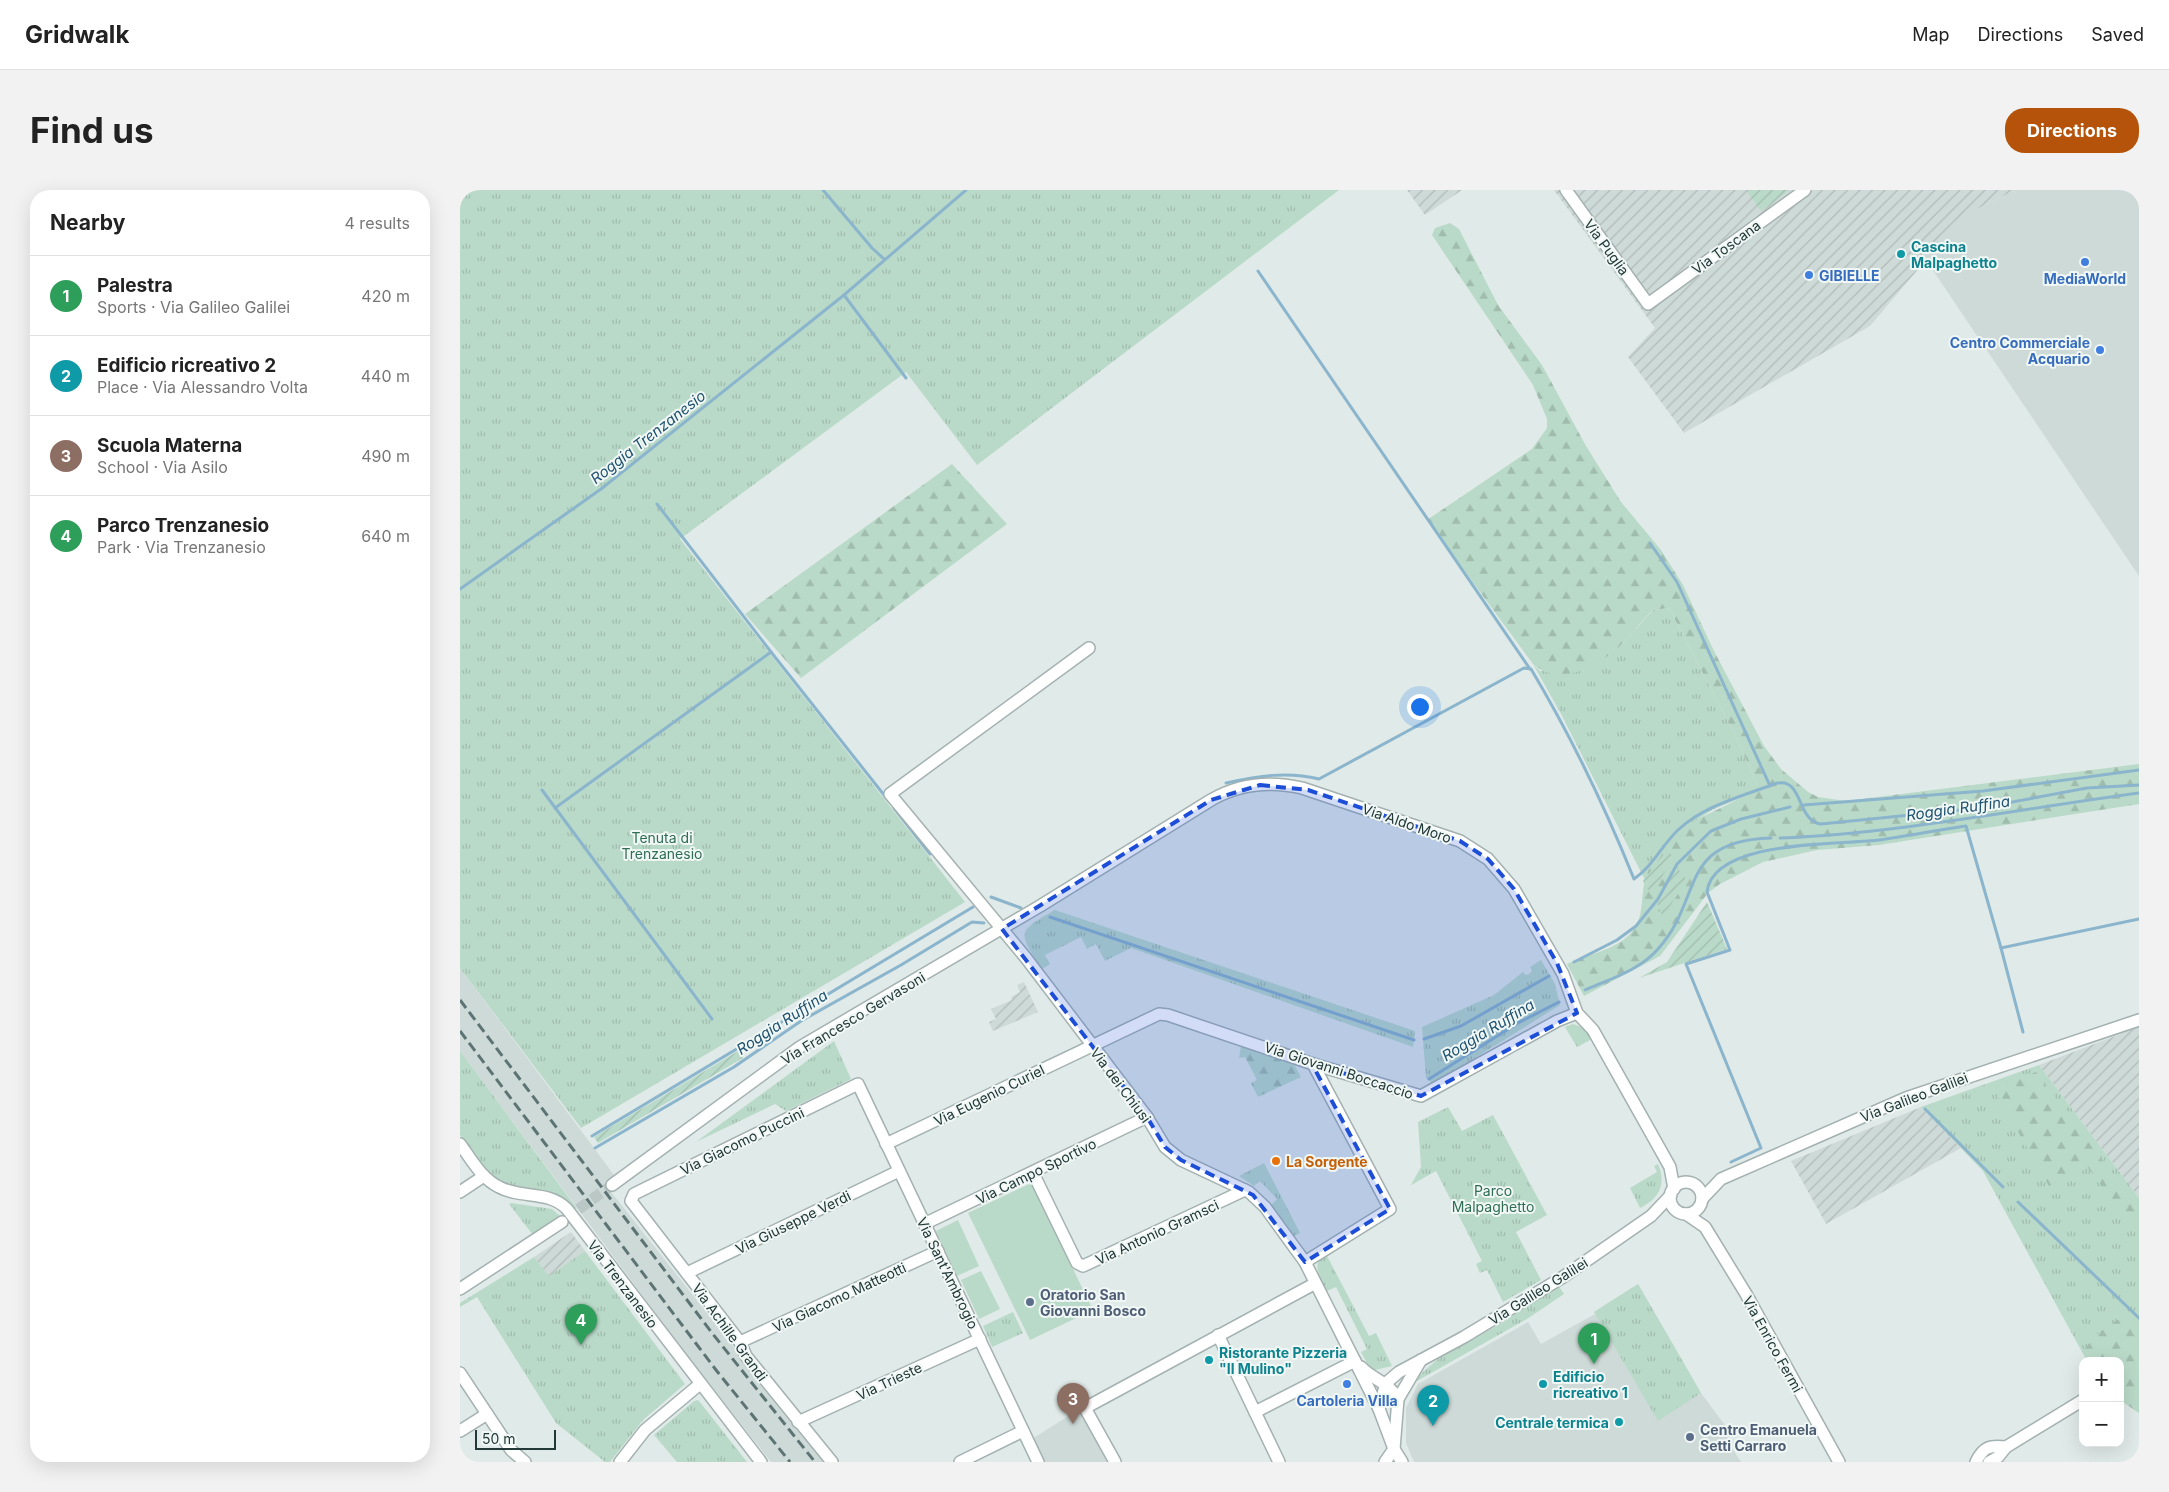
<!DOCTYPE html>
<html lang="en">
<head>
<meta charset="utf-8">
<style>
  body { margin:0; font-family:Inter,sans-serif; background:#f2f2f2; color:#222 }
  .controls { position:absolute; right:15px; bottom:15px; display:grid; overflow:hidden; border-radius:10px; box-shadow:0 5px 20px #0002 }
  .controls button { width:45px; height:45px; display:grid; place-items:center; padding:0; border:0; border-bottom:1px solid #e0e0e0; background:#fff; color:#222; font:25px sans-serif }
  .scale { position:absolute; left:15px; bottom:12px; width:81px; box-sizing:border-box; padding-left:5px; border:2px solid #223938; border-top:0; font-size:14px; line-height:18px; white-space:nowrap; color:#223938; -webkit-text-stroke:4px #f0f7f5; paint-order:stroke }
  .you { position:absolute; left:959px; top:516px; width:18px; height:18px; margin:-12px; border:4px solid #fff; border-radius:50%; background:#1a73e8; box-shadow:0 0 0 8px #1a73e833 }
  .badge { display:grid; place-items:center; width:32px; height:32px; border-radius:50%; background:#b45309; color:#fff; font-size:16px; font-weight:700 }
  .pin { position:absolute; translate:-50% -41px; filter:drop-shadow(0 1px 2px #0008) }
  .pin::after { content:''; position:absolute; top:26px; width:18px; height:15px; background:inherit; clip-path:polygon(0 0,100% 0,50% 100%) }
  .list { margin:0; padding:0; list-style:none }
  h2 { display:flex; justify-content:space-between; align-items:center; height:65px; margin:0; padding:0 20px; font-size:21px }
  h2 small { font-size:16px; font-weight:400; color:#767676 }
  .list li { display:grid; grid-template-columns:32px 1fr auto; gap:15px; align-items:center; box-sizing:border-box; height:80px; padding:0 20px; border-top:1px solid #e0e0e0 }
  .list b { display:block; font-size:19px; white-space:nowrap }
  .list p { margin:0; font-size:16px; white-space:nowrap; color:#767676 }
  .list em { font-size:16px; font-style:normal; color:#767676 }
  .map { position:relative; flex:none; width:1679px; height:1272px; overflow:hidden; border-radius:20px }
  header { display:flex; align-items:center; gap:30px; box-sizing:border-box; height:70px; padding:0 25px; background:#fff; border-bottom:1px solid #e0e0e0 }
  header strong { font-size:24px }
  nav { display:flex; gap:28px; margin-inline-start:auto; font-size:18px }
  .intro { display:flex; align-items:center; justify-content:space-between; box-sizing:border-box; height:120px; padding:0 30px }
  h1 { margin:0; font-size:35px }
  .button { padding:12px 22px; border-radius:20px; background:#b45309; color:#fff; font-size:18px; font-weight:700 }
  main { display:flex; gap:30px; padding:0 30px }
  aside { flex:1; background:#fff; border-radius:20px; box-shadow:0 5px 20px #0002 }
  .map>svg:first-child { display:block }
  .built { fill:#cedad7 }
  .industrial { fill:url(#industrial-furrows) }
  .grass { fill:url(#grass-tufts) }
  .forest { fill:url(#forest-firs) }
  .garden { fill:url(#garden-furrows) }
  .pitch { fill:#badac9 }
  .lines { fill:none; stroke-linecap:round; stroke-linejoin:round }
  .stream { stroke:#8bb5cc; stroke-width:3 }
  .minor-tunnel { stroke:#bac7c5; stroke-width:11; stroke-dasharray:11 5.5; stroke-linecap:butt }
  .minor-casing { stroke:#a3b1b0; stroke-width:14 }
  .minor { stroke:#fff; stroke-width:11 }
  .rail { stroke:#5c7574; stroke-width:3; stroke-dasharray:10 5; stroke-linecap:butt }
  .marked { fill:#1d4ed8; fill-opacity:0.2; stroke:#1d4ed8; stroke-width:4; stroke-dasharray:10 6; stroke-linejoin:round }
  .culture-dot { fill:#0f9aa8; stroke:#f0f7f5; stroke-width:2 }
  .shop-dot { fill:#3f7fe0; stroke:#f0f7f5; stroke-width:2 }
  .food-dot { fill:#e8710a; stroke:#f0f7f5; stroke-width:2 }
  .service-dot { fill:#5c6f8a; stroke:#f0f7f5; stroke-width:2 }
  .labels { text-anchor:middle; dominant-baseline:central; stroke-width:4; stroke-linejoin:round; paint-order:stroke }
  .culture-label { font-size:14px; font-weight:bold; fill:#0d838f; stroke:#f0f7f5; text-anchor:start }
  .street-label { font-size:14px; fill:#223938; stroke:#f0f7f5 }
  .shop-label { font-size:14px; font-weight:bold; fill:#366cbe; stroke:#f0f7f5 }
  .park-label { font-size:14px; fill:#2f6e54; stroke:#f0f7f5 }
  .food-label { font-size:14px; font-weight:bold; fill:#c56008; stroke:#f0f7f5; text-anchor:start }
  .service-label { font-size:14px; font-weight:bold; fill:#4e5e75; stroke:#f0f7f5; text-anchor:start }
  .water-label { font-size:15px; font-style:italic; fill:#205371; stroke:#f0f7f5 }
</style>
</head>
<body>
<header>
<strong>Gridwalk</strong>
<nav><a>Map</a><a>Directions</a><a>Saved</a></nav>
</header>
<div class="intro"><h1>Find us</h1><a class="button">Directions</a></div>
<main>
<aside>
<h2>Nearby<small>4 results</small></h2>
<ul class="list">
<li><span class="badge" style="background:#2e9e5b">1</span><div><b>Palestra</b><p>Sports · Via Galileo Galilei</p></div><em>420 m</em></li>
<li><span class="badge" style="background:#0f9aa8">2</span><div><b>Edificio ricreativo 2</b><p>Place · Via Alessandro Volta</p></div><em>440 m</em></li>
<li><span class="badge" style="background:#8d6e63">3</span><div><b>Scuola Materna</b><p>School · Via Asilo</p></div><em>490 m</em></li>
<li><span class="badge" style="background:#2e9e5b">4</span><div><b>Parco Trenzanesio</b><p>Park · Via Trenzanesio</p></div><em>640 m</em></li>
</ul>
</aside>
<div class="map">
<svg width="1679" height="1272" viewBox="0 0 1679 1272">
  <defs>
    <pattern id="industrial-furrows" width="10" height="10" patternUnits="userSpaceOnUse" patternTransform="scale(1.25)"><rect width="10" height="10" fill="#cedad7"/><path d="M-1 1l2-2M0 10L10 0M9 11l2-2" fill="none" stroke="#b1bcb9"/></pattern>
    <pattern id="grass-tufts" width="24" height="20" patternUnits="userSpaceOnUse" patternTransform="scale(1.25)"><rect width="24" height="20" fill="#badac9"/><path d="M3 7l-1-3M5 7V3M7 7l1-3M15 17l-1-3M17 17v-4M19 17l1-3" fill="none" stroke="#a0bcad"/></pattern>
    <pattern id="forest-firs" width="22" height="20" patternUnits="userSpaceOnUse" patternTransform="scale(1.25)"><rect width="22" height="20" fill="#badac9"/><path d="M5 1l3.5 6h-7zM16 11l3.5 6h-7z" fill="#a0bcad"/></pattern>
    <pattern id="garden-furrows" width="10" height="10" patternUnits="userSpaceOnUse" patternTransform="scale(1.25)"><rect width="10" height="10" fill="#badac9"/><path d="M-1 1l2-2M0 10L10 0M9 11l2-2" fill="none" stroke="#a0bcad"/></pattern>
  </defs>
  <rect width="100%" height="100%" fill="#e0eae8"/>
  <g class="built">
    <path d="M 1555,0 L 1679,0 L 1679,386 L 1466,70 L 1517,19 Z"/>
    <path d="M 0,778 L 154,985 L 144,993 L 365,1272 L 311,1272 L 230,1169 L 0,861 Z"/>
    <path d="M 1178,1094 L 1241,1203 L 1267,1238 L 1268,1252 L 1281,1272 L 954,1272 L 946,1253 L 946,1218 L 958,1194 L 1068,1132 L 1081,1154 L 1135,1124 L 1134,1122 Z"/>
    <path d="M 621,1218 L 650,1272 L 582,1272 L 572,1249 Z"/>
  </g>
  <g class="industrial">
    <path d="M 947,0 L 1002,0 L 965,25 Z"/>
    <path d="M 1094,0 L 1555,0 L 1517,19 L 1466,70 L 1410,136 L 1224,243 L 1168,167 L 1195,138 Z"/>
    <path d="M 564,792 L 578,822 L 533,841 L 529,832 L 536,829 L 531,819 L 552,810 L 551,807 L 560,802 L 557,795 Z"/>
    <path d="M 1679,837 L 1679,1008 L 1579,875 Z"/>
    <path d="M 1461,917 L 1501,958 L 1366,1034 L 1331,971 Z"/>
    <path d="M 111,1042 L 125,1061 L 89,1087 L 74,1067 Z"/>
  </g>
  <g class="grass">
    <path d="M 0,0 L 879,0 L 517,275 L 446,182 L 220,349 L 505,712 L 121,938 L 0,778 Z"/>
    <path d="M 1209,418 L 1277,549 L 1297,594 L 1295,600 L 1289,604 L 1252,620 L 1214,645 L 1185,690 L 1101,524 L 1073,474 L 1080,481 L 1146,467 L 1160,456 L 1193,420 Z"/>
    <path d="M 595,720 L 955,841 L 953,857 L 671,758 L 645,771 L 636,754 L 627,759 L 621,747 L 585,765 L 590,774 L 582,779 C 558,742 556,742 595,720 Z"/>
    <path d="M 1081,770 L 1095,794 L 1100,815 L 973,894 L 966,888 L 962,837 L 1034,805 L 1063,782 L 1066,785 L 1069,784 L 1072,781 L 1070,777 Z"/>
    <path d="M 1113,834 L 1124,838 L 1132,849 L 1117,857 L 1105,837 Z"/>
    <path d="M 374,851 L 391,889 L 326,921 L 315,914 L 236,952 Z"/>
    <path d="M 0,861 L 118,1020 L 98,1005 L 56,998 L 40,993 L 26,981 L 0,945 Z"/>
    <path d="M 1579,875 L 1679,1008 L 1679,1223 L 1660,1210 L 1660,1171 L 1627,1171 L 1523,981 L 1461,917 Z"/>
    <path d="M 988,917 L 1002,941 L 1033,925 L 1087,1025 L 1056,1042 L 1081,1090 L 1043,1112 L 1027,1080 L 1020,1083 L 1016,1074 L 1022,1071 L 976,981 L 951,995 L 961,977 L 958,932 Z"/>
    <path d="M 804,973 L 840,1043 L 834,1046 L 811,1015 L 817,1009 L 800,991 L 794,996 L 779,986 Z"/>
    <path d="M 1198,974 C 1207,994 1199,1009 1180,1018 L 1170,998 L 1197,982 L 1194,976 Z"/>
    <path d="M 51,1013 L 92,1019 L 100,1026 L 73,1045 L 49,1014 Z"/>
    <path d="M 125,1061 L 225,1194 L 183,1230 L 150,1272 L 145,1272 L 96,1233 L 17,1107 L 0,1117 L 0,1113 L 74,1067 L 89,1086 Z"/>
    <path d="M 866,1064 L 909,1146 L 916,1143 L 932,1176 L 915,1180 L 908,1175 L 901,1162 L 907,1159 L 876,1097 L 867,1101 C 860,1088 850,1073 866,1064 Z"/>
    <path d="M 1178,1094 L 1241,1203 L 1198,1231 L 1134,1122 Z"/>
    <path d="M 1098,1095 L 1104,1104 L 1067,1129 L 957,1191 L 955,1189 L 978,1169 L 1045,1131 Z"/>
    <path d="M 553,1122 L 563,1143 L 532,1157 L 523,1136 Z"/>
    <path d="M 238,1210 L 239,1211 L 287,1272 L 217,1272 L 194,1245 L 234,1211 Z"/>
  </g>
  <g class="forest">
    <path d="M 990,33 L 999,39 L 1038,115 L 1082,175 L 1126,256 L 1161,312 L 1201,360 L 1223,395 L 1254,461 L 1304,556 L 1321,579 L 1348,602 L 1358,607 L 1386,611 L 1679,574 L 1679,614 L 1419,655 L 1357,660 L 1303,672 L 1260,694 L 1248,703 L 1200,766 L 1124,806 L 1107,774 C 1127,765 1154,760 1169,745 C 1185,730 1180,709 1185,690 C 1189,676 1203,656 1214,645 C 1231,627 1291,609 1297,594 L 1277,549 L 1209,418 L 1193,420 C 1181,431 1171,445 1159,457 C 1137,477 1099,497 1073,474 L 967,330 L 1072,259 L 1087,238 L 1087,229 L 1073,195 L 972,45 L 975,38 Z"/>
    <path d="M 492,274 L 547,334 L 341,488 L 285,424 Z"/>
    <path d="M 781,856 L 834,874 L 841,887 L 798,907 L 791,893 L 797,890 L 785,867 L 779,868 Z"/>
    <path d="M 1576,882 L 1679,1020 L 1679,1043 L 1628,978 L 1589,996 L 1533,898 Z"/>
    <path d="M 1675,1123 L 1679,1125 L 1679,1223 L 1660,1210 L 1660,1171 L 1627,1171 L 1623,1162 C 1636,1142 1652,1130 1675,1123 Z"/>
  </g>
  <g class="garden">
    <path d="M 1286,0 L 1330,0 L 1301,21 Z"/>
    <path d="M 1207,660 L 1214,667 L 1191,705 L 1183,691 Z"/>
    <path d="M 1216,677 L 1227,690 L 1203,727 L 1196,711 Z"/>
    <path d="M 1247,712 L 1267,759 L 1179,788 L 1207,772 Z"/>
    <path d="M 278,861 L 283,868 L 138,953 L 134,947 Z"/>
  </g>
  <g class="pitch">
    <path d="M 571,993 L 633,1120 L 570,1150 L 508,1023 Z"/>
    <path d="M 498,1030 L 519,1076 L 497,1086 L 476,1041 Z"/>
    <path d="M 521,1081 L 540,1119 L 519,1129 L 501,1090 Z"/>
  </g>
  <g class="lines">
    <g class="stream">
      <path d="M 363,0 L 412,58 L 424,69"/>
      <path d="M 798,81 L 1070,479"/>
      <path d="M 384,105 L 446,188"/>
      <path d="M 197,314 L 311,462"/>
      <path d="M 1190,353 L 1217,392 L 1310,596"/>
      <path d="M 0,399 L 141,299 L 384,105 L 506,0"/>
      <path d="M 766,593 C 798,586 827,581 859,589 L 1064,478 L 1071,479 C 1111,546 1145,617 1174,689 C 1193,676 1202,655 1218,640 C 1245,615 1283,606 1317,593"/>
      <path d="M 1319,593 C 1343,590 1337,631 1361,634 L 1520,618 L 1627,598 L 1679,595"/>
      <path d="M 82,600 L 252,829"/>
      <path d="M 1344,615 L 1523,601 L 1679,580"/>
      <path d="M 95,618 L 311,462 L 428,610"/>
      <path d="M 434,618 L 470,664"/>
      <path d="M 1320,648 C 1441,643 1559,619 1679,603"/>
      <path d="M 531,707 L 561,718"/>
      <path d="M 590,727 L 954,850"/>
      <path d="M 1541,758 L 1563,842"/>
      <path d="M 1114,772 L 1157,750 L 1176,736 L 1198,709 L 1217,674 L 1251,641 L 1281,629 L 1330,617"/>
      <path d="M 1125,800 C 1150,789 1180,780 1198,759 C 1244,708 1217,651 1311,648"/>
      <path d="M 964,849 L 1001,836 L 1089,786"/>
      <path d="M 969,889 L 1058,833 L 1099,812"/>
      <path d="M 1465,919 L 1543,997"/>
      <path d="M 132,946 L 513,717"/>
      <path d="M 135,958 L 274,877 L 341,831 L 441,775 L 512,732 L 524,733"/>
      <path d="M 1271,972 L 1301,958 L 1226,774 L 1270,760 L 1247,702 C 1253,649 1381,655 1419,650 C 1448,646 1477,640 1506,636 L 1541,758 L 1679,729"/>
      <path d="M 1558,1012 L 1679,1128"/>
    </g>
    <path class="minor-tunnel" d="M 105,1029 L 152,995"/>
    <g class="minor-casing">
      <g id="minor">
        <path d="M 1106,0 L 1188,114 L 1345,0"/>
        <path d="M 629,458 L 430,604 L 566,768 L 687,927 L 705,957 L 721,970 L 789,1002 L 805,1017 L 845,1072 L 919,1219 L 934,1259 L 942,1272"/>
        <path d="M 0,954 C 11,969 21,988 39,997 C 61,1009 89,1000 107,1019 L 301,1272"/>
        <path d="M 426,954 L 699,824 L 708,825 L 853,874 L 961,906 L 1097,831 L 1117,823"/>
        <path d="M 573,983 L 617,1073 L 623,1076 L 785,1000"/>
        <circle cx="1226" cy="1008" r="16"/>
        <path d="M 152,995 L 340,857 L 580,716 L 751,610 C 779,594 811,591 842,598 L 1000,651 L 1028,669 L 1054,699 L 1103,784 L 1117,823 L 1133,840 L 1210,977 L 1214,999"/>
        <path d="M 0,1002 L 24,986"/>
        <path d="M 1242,1009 L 1261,989 L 1446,908 L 1679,830"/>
        <path d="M 1226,1024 L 1245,1037 L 1286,1104 L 1379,1272"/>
        <path d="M 464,1034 L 687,927"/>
        <path d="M 845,1072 L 930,1019 L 853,874"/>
        <path d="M 227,1083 L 439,981"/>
        <path d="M 0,1099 L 102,1032"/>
        <path d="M 758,1145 L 819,1272"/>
        <path d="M 280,1152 L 478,1061"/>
        <path d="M 901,1177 C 913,1190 929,1192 938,1209"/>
        <path d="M 0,1183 L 51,1260 L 65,1272"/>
        <path d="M 919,1219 L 926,1193 L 939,1182 L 1004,1147 L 1103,1087 L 1191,1026 L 1211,1005"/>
        <path d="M 795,1222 L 895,1171"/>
        <path d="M 338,1232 L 520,1149"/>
        <path d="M 0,1241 L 27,1224"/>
        <path d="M 160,1272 L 185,1240 L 240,1194"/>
        <path d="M 372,1272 L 286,1166 L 280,1152 L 171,1011 L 174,1004 L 398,894 L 578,1272"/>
        <path d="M 500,1272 L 563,1241"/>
        <path d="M 655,1272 L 625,1218 L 854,1094"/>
        <path d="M 925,1272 L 934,1259 L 938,1209 L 961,1170"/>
        <path d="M 1516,1272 C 1523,1257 1530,1255 1546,1257"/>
        <path d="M 1529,1272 L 1538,1267 L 1546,1257 L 1623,1210"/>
      </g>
    </g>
    <use href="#minor" class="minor"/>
    <g class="rail">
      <path d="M 0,810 L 252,1143 L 355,1272"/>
      <path d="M 0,841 L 256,1180 L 330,1272"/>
    </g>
  </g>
  <path class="marked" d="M 800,595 L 848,600 L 1000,651 L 1028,669 L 1054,699 L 1097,773 L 1117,823 L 961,906 L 852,874 L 930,1019 L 845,1072 L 793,1005 L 721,970 L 705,957 L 687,927 L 542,739 L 751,610 Z"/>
  <g class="culture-dot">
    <circle cx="1441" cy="64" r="5"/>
    <circle cx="749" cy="1170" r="5"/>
    <circle cx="1083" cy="1194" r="5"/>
    <circle cx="1159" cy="1232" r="5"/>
  </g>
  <g class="shop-dot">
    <circle cx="1625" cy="72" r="5"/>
    <circle cx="1349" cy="85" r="5"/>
    <circle cx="1640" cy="160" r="5"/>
    <circle cx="887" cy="1194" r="5"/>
  </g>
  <circle class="food-dot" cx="816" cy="971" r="5"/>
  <g class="service-dot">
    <circle cx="570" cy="1112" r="5"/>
    <circle cx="1230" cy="1247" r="5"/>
  </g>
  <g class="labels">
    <g class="culture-label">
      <text x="1451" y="56">Cascina<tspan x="1451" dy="16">Malpaghetto</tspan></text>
      <text x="759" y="1162">Ristorante Pizzeria<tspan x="759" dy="16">"Il Mulino"</tspan></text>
      <text x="1093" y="1186">Edificio<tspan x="1093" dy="16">ricreativo 1</tspan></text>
      <text x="1149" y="1232" text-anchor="end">Centrale termica</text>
    </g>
    <g class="street-label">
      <text transform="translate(1147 57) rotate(54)">Via Puglia</text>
      <text transform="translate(1266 57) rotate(-36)">Via Toscana</text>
      <text transform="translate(947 633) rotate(19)">Via Aldo Moro</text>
      <text transform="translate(393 828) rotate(-31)">Via Francesco Gervasoni</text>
      <text transform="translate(879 880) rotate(18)">Via Giovanni Boccaccio</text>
      <text transform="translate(661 895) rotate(53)">Via dei Chiusi</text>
      <text transform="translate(529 905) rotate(-26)">Via Eugenio Curiel</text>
      <text transform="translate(1454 907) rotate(-21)">Via Galileo Galilei</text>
      <text transform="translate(282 951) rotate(-26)">Via Giacomo Puccini</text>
      <text transform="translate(576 981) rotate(-26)">Via Campo Sportivo</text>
      <text transform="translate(333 1032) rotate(-26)">Via Giuseppe Verdi</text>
      <text transform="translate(697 1042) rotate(-25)">Via Antonio Gramsci</text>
      <text transform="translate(488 1083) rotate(64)">Via Sant'Ambrogio</text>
      <text transform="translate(163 1094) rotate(53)">Via Trenzanesio</text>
      <text transform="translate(1078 1101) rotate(-32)">Via Galileo Galilei</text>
      <text transform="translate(379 1107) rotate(-25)">Via Giacomo Matteotti</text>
      <text transform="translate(270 1142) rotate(54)">Via Achille Grandi</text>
      <text transform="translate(1313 1154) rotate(61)">Via Enrico Fermi</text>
      <text transform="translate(429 1191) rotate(-25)">Via Trieste</text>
    </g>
    <g class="shop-label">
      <text x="1359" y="85" text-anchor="start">GIBIELLE</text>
      <text x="1625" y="88">MediaWorld</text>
      <text x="1630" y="152" text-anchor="end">Centro Commerciale<tspan x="1630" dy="16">Acquario</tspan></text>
      <text x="887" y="1210">Cartoleria Villa</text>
    </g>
    <g class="park-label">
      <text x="202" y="647">Tenuta di<tspan x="202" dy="16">Trenzanesio</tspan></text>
      <text x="1033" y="1000">Parco<tspan x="1033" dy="16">Malpaghetto</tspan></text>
    </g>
    <g class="food-label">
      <text x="826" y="971">La Sorgente</text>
    </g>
    <g class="service-label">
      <text x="580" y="1104">Oratorio San<tspan x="580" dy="16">Giovanni Bosco</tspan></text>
      <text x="1240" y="1239">Centro Emanuela<tspan x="1240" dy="16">Setti Carraro</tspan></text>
    </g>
    <g class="water-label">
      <text transform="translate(188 247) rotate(-38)">Roggia Trenzanesio</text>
      <text transform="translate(1498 618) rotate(-8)">Roggia Ruffina</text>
      <text transform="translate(322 832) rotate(-33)">Roggia Ruffina</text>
      <text transform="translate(1028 840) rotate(-31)">Roggia Ruffina</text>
    </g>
  </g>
</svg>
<div class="controls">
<button>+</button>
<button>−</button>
</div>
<div class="scale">50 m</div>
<div class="you"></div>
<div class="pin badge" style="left:1134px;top:1174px;background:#2e9e5b">1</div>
<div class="pin badge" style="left:973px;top:1236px;background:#0f9aa8">2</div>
<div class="pin badge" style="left:613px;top:1234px;background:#8d6e63">3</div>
<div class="pin badge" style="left:121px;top:1155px;background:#2e9e5b">4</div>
</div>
</main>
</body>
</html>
